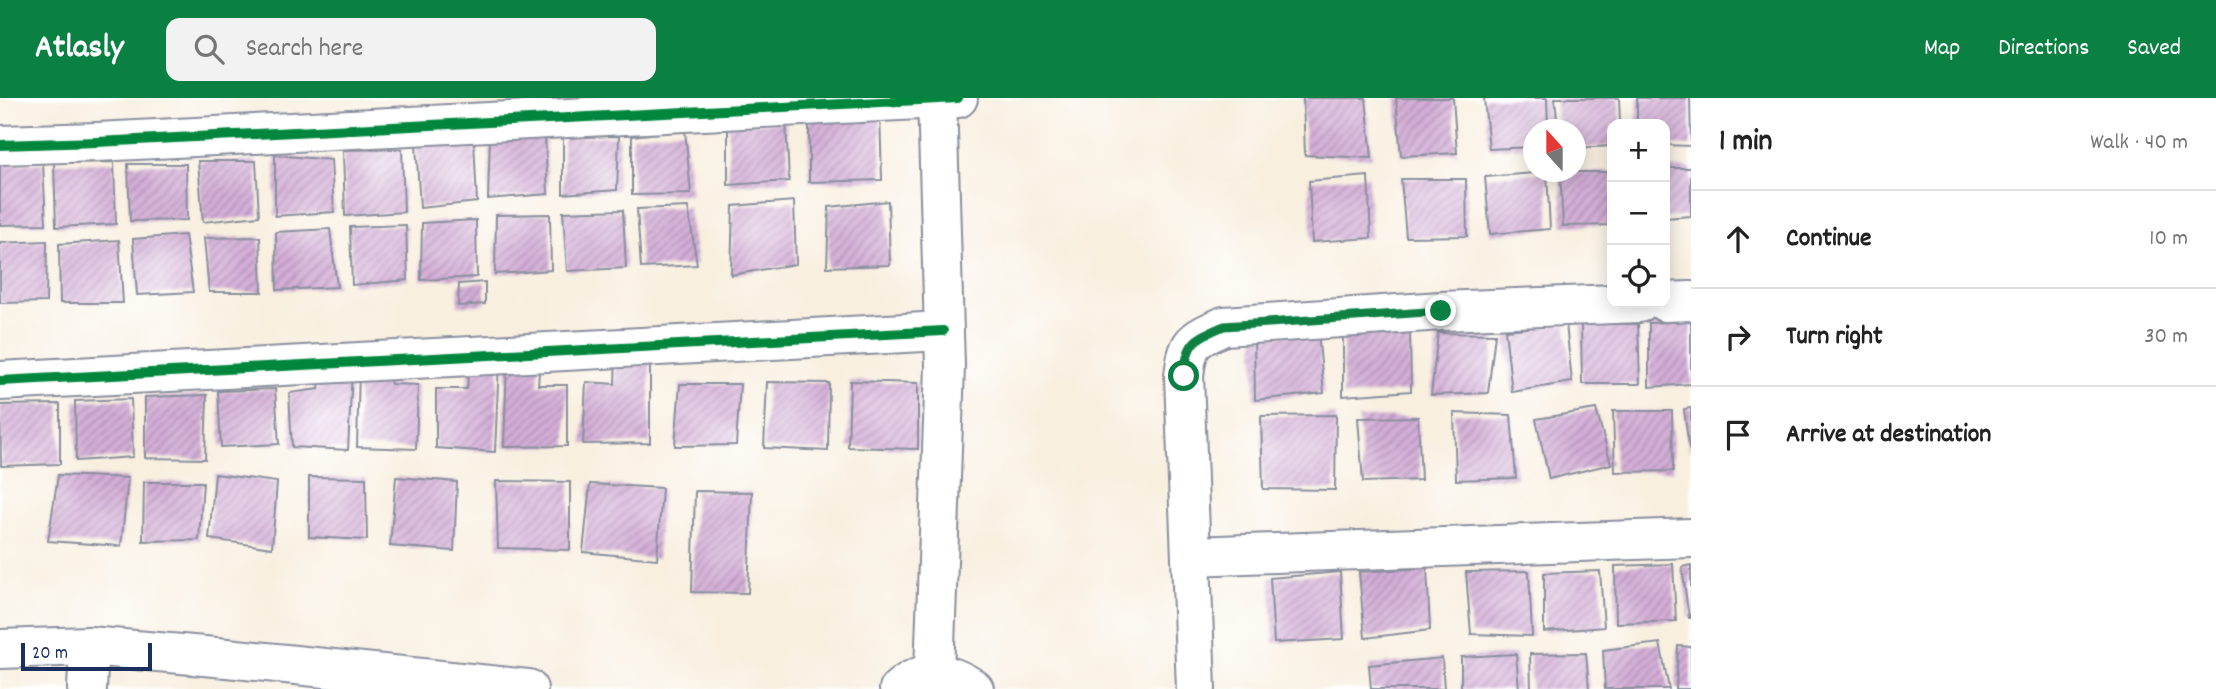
<!DOCTYPE html>
<html lang="en">
<head>
<meta charset="utf-8">
<style>
  body { margin:0; font-family:Dekko,sans-serif; background:#f2f2f2; color:#222 }
  .controls { position:absolute; right:21px; top:21px; display:grid; overflow:hidden; border-radius:14px; box-shadow:0 4px 18px #0003 }
  .controls button { width:63px; height:63px; display:grid; place-items:center; padding:0; border:0; border-bottom:2px solid #e0e0e0; background:#fff; color:#222; font:35px sans-serif }
  .compass { position:absolute; left:1523px; top:21px; width:63px; height:63px; border-radius:50%; background:#fff; box-shadow:0 4px 18px #0003; rotate:339deg }
  .scale { position:absolute; left:21px; bottom:18px; width:131px; box-sizing:border-box; padding-left:7px; border:4px solid #1b2f5e; border-top:0; font-size:19px; line-height:24px; white-space:nowrap; color:#1b2f5e; -webkit-text-stroke:5px #fff; paint-order:stroke }
  .stop { position:absolute; width:21px; height:21px; margin:-16px; border:5px solid #0b8043; border-radius:50%; background:#fff }
  .stop.end { background:#0b8043; border-color:#fff; box-shadow:0 2px 7px #0008 }
  .list { margin:0; padding:0; list-style:none }
  h2 { display:flex; justify-content:space-between; align-items:center; height:91px; margin:0; padding:0 28px; font-size:30px }
  h2 small { font-size:23px; font-weight:400; color:#767676 }
  .list li { display:grid; grid-template-columns:46px 1fr auto; gap:21px; align-items:center; box-sizing:border-box; height:98px; padding:0 28px; border-top:2px solid #e0e0e0 }
  .list b { display:block; font-size:26px; white-space:nowrap }
  .list em { font-size:23px; font-style:normal; color:#767676 }
  .icon { flex:none; width:38px; height:38px; fill:none; stroke:currentColor; stroke-width:2; stroke-linecap:round; stroke-linejoin:round }
  .map { position:relative; flex:none; width:1691px; height:591px; overflow:hidden }
  header { display:flex; align-items:center; gap:42px; box-sizing:border-box; height:98px; padding:0 35px; background:#0b8043; color:#fff }
  header strong { font-size:33px }
  nav { display:flex; gap:38px; margin-inline-start:auto; font-size:24px }
  .search { width:490px; height:63px; background:#f2f2f2; display:flex; align-items:center; gap:18px; box-sizing:border-box; padding:0 24px; border-radius:14px; color:#767676; font-size:26px }
  main { display:flex }
  aside { flex:1; background:#fff }
  .map>svg:first-child { display:block }
  .building { fill:url(#building-hatch) }
  .lines { fill:none; stroke-linecap:round; stroke-linejoin:round }
  .street-casing { stroke:#8a8f9e; stroke-width:42 }
  .street { stroke:#fff; stroke-width:38 }
  .cycleway-casing { stroke:#fff; stroke-width:15 }
  .cycleway { stroke:#00873e; stroke-width:10 }
  .route { stroke:#0b8043; stroke-width:9 }
</style>
</head>
<body>
<header>
<strong>Atlasly</strong>
<div class="search"><svg class="icon" aria-label="search" viewBox="0 0 24 24"><circle cx="10" cy="10" r="6"/><path d="M15 15l6 6"/></svg>Search here</div>
<nav><a>Map</a><a>Directions</a><a>Saved</a></nav>
</header>
<main>
<div class="map">
<svg width="1691" height="591" viewBox="0 0 1691 591">
  <defs>
    <pattern id="building-hatch" width="6" height="6" patternUnits="userSpaceOnUse" patternTransform="scale(1.75)"><rect width="6" height="6" fill="#d4aed7"/><path d="M-1 1l2-2M0 6l6-6M5 7l2-2" fill="none" stroke="#ab8eb2"/></pattern>
  </defs>
  <rect width="100%" height="100%" fill="#fff"/>
  <filter id="ink" filterUnits="userSpaceOnUse"><feTurbulence type="fractalNoise" baseFrequency=".0143" numOctaves="2"/><feDisplacementMap in="SourceGraphic" scale="14" xChannelSelector="R" yChannelSelector="G"/><feConvolveMatrix kernelMatrix="1 2 1 2 8 2 1 2 1" color-interpolation-filters="sRGB"/></filter>
  <filter id="wash" filterUnits="userSpaceOnUse"><feTurbulence type="fractalNoise" baseFrequency=".00686" numOctaves="4" result="noise"/><feDisplacementMap in="SourceGraphic" scale="28" xChannelSelector="R" yChannelSelector="G"/><feGaussianBlur stdDeviation="1.57" result="paint"/><feColorMatrix in="noise" values="0 0 0 0 0 0 0 0 0 0 0 0 0 0 0 0 0 1.4 0 .05"/><feComposite in="paint" operator="in"/></filter>
  <g filter="url(#wash)">
    <rect width="100%" height="100%" fill="#f8efdf"/>
    <g id="blocks">
      <g class="building">
        <path d="M 1303,0 L 1366,0 L 1372,60 L 1305,57 Z"/>
        <path d="M 1396,0 L 1453,0 L 1457,55 L 1401,58 Z"/>
        <path d="M 1484,0 L 1547,0 L 1548,32 L 1534,32 L 1534,49 L 1489,51 Z"/>
        <path d="M 1555,0 L 1619,0 L 1620,26 L 1612,26 L 1612,48 L 1576,50 L 1576,32 L 1558,32 Z"/>
        <path d="M 1637,0 L 1690,0 L 1691,48 L 1665,47 L 1665,26 L 1637,26 Z"/>
        <path d="M 880,15 L 882,82 L 809,84 L 809,19 Z"/>
        <path d="M 786,24 L 789,83 L 728,87 L 728,26 Z"/>
        <path d="M 685,32 L 691,96 L 632,97 L 632,38 Z"/>
        <path d="M 490,38 L 545,40 L 548,96 L 488,101 Z"/>
        <path d="M 619,38 L 617,92 L 563,96 L 563,39 Z"/>
        <path d="M 474,42 L 477,104 L 420,110 L 416,46 Z"/>
        <path d="M 402,51 L 404,114 L 345,118 L 343,52 Z"/>
        <path d="M 275,57 L 331,62 L 334,114 L 275,118 Z"/>
        <path d="M 198,63 L 256,63 L 259,118 L 203,124 Z"/>
        <path d="M 114,64 L 116,126 L 56,129 L 54,65 Z"/>
        <path d="M 43,65 L 46,126 L 0,127 L 0,66 Z"/>
        <path d="M 128,66 L 186,66 L 187,122 L 130,123 Z"/>
        <path d="M 1665,70 L 1691,70 L 1691,118 L 1665,120 Z"/>
        <path d="M 1547,74 L 1550,131 L 1490,136 L 1485,79 Z"/>
        <path d="M 1560,74 L 1612,74 L 1612,127 L 1563,128 Z"/>
        <path d="M 1368,78 L 1371,140 L 1312,144 L 1309,83 Z"/>
        <path d="M 1401,81 L 1466,81 L 1467,138 L 1406,139 Z"/>
        <path d="M 794,103 L 796,166 L 731,177 L 733,108 Z"/>
        <path d="M 888,103 L 890,167 L 827,169 L 829,109 Z"/>
        <path d="M 688,109 L 697,167 L 641,170 L 637,111 Z"/>
        <path d="M 623,112 L 626,170 L 567,173 L 563,114 Z"/>
        <path d="M 550,116 L 551,172 L 495,176 L 496,117 Z"/>
        <path d="M 476,122 L 477,179 L 421,182 L 422,125 Z"/>
        <path d="M 406,127 L 408,182 L 352,187 L 350,129 Z"/>
        <path d="M 330,131 L 337,189 L 277,192 L 276,134 Z"/>
        <path d="M 185,137 L 193,194 L 137,197 L 133,141 Z"/>
        <path d="M 260,139 L 262,194 L 209,194 L 204,140 Z"/>
        <path d="M 119,142 L 123,205 L 60,205 L 59,146 Z"/>
        <path d="M 47,143 L 46,204 L 0,205 L 0,145 Z"/>
        <path d="M 485,184 L 485,206 L 458,208 L 459,186 Z"/>
        <path d="M 1691,223 L 1691,286 L 1649,289 L 1649,225 Z"/>
        <path d="M 1566,226 L 1572,284 L 1512,294 L 1505,232 Z"/>
        <path d="M 1581,226 L 1638,226 L 1640,286 L 1582,286 Z"/>
        <path d="M 1343,233 L 1410,233 L 1411,293 L 1343,298 Z"/>
        <path d="M 1318,235 L 1324,295 L 1255,302 L 1254,238 Z"/>
        <path d="M 1438,235 L 1495,236 L 1488,295 L 1431,297 Z"/>
        <path d="M 616,259 L 650,260 L 650,345 L 583,346 L 586,284 L 615,286 Z"/>
        <path d="M 540,262 L 538,287 L 567,287 L 567,348 L 504,349 L 507,264 Z"/>
        <path d="M 499,264 L 495,354 L 436,350 L 436,291 L 467,291 L 469,266 Z"/>
        <path d="M 388,270 L 391,286 L 418,287 L 416,351 L 357,349 L 359,272 Z"/>
        <path d="M 352,271 L 348,352 L 292,349 L 289,295 L 319,291 L 321,272 Z"/>
        <path d="M 850,283 L 918,285 L 918,351 L 848,349 Z"/>
        <path d="M 767,284 L 829,285 L 828,353 L 764,350 Z"/>
        <path d="M 680,286 L 740,286 L 736,347 L 675,348 Z"/>
        <path d="M 275,291 L 279,346 L 221,349 L 218,293 Z"/>
        <path d="M 207,297 L 205,361 L 145,360 L 145,299 Z"/>
        <path d="M 131,301 L 133,359 L 76,363 L 75,303 Z"/>
        <path d="M 60,306 L 60,366 L 1,368 L 0,307 Z"/>
        <path d="M 1691,310 L 1691,351 L 1689,351 L 1684,311 Z"/>
        <path d="M 1596,311 L 1611,366 L 1549,381 L 1536,321 Z"/>
        <path d="M 1613,313 L 1672,313 L 1673,373 L 1615,374 Z"/>
        <path d="M 1454,315 L 1511,317 L 1516,380 L 1456,382 Z"/>
        <path d="M 1336,317 L 1335,392 L 1263,391 L 1261,318 Z"/>
        <path d="M 1418,319 L 1421,382 L 1363,384 L 1358,320 Z"/>
        <path d="M 215,376 L 277,384 L 272,450 L 209,441 Z"/>
        <path d="M 58,377 L 128,380 L 121,448 L 48,443 Z"/>
        <path d="M 309,379 L 366,380 L 367,442 L 309,439 Z"/>
        <path d="M 396,379 L 457,384 L 454,453 L 390,448 Z"/>
        <path d="M 496,383 L 570,384 L 570,452 L 498,450 Z"/>
        <path d="M 144,384 L 203,384 L 199,442 L 143,443 Z"/>
        <path d="M 590,386 L 662,390 L 657,461 L 583,454 Z"/>
        <path d="M 695,393 L 752,394 L 748,495 L 692,494 Z"/>
        <path d="M 1673,466 L 1676,523 L 1616,525 L 1615,468 Z"/>
        <path d="M 1691,467 L 1691,520 L 1689,520 L 1682,469 Z"/>
        <path d="M 1427,470 L 1430,532 L 1365,540 L 1359,474 Z"/>
        <path d="M 1529,473 L 1532,538 L 1471,536 L 1466,474 Z"/>
        <path d="M 1600,473 L 1604,529 L 1544,534 L 1544,475 Z"/>
        <path d="M 1340,474 L 1344,541 L 1274,545 L 1270,480 Z"/>
        <path d="M 1660,545 L 1669,591 L 1605,591 L 1603,552 Z"/>
        <path d="M 1678,548 L 1691,549 L 1691,591 L 1676,591 Z"/>
        <path d="M 1586,555 L 1589,591 L 1531,591 L 1530,556 Z"/>
        <path d="M 1516,556 L 1519,591 L 1461,591 L 1461,559 Z"/>
        <path d="M 1442,560 L 1444,591 L 1371,591 L 1369,567 Z"/>
      </g>
    </g>
  </g>
  <g filter="url(#ink)">
    <use href="#blocks" fill-opacity="0" stroke="#8a8f9e" stroke-width="2"/>
    <g class="lines">
      <g class="street-casing">
        <g id="street">
          <path d="M 0,47 L 97,44 L 958,0"/>
          <path d="M 1665,204 L 1691,203"/>
          <path d="M 0,283 L 943,233"/>
          <path d="M 1191,458 L 1691,440"/>
          <path d="M 0,551 L 89,548 L 227,560 L 528,591"/>
          <path d="M 934,575 L 945,268 L 937,0"/>
          <path d="M 87,591 L 89,548"/>
          <path d="M 899,591 C 925,569 948,573 974,591"/>
          <path d="M 1196,591 L 1184,278 C 1188,243 1192,242 1224,228 L 1441,213 L 1639,205"/>
        </g>
      </g>
      <use href="#street" class="street"/>
      <g class="cycleway-casing">
        <g id="cycleway">
          <path d="M 0,47 L 97,44 L 958,0"/>
          <path d="M 0,283 L 943,233"/>
        </g>
      </g>
      <use href="#cycleway" class="cycleway"/>
    </g>
  </g>
  <g class="lines" filter="url(#ink)">
    <path class="route" d="M 1184,278 C 1188,243 1192,242 1224,228 L 1441,213"/>
  </g>
</svg>
<div class="controls">
<button>+</button>
<button>−</button>
<button><svg class="icon" aria-label="locate" viewBox="0 0 24 24"><circle cx="12" cy="12" r="6"/><path d="M12 2v4M12 18v4M2 12h4M18 12h4"/></svg></button>
</div>
<svg class="compass" viewBox="-18 -18 36 36"><path d="M0-13l5 13h-10z" fill="#e53935"/><path d="M0 13l5-13h-10z" fill="#767676"/></svg>
<div class="scale">20 m</div>
<div class="stop" style="left:1184px;top:278px"></div>
<div class="stop end" style="left:1441px;top:213px"></div>
</div>
<aside>
<h2>1 min<small>Walk · 40 m</small></h2>
<ul class="list">
<li><svg class="icon" aria-label="ahead" viewBox="0 0 24 24"><path d="M12 20V5M6 11l6-6 6 6"/></svg><div><b>Continue</b></div><em>10 m</em></li>
<li><svg class="icon" aria-label="right" viewBox="0 0 24 24"><path d="M7 20v-9h11M14 6l5 5-5 5"/></svg><div><b>Turn right</b></div><em>30 m</em></li>
<li><svg class="icon" aria-label="arrive" viewBox="0 0 24 24"><path d="M6 21V4h12l-3 4 3 4H6"/></svg><div><b>Arrive at destination</b></div></li>
</ul>
</aside>
</main>
</body>
</html>
